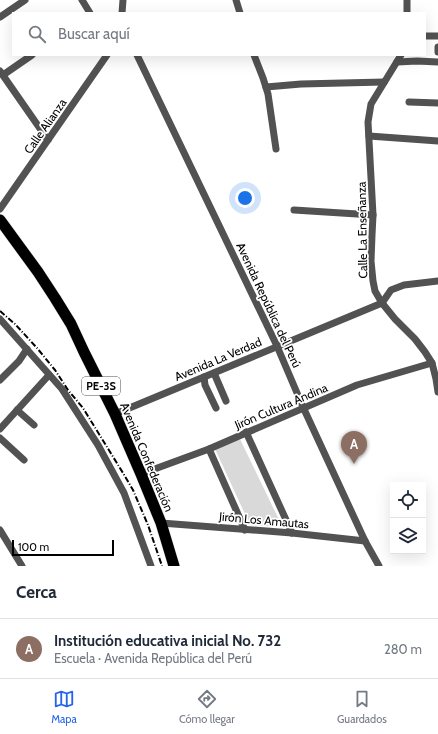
<!DOCTYPE html>
<html lang="es">
<head>
<meta charset="utf-8">
<style>
  body { margin:0; font-family:Cabin,sans-serif; background:#f6f6f7; color:#1f2937 }
  .controls { position:absolute; right:12px; bottom:12px; display:grid; overflow:hidden; border-radius:0px; box-shadow:0 4px 16px #0002 }
  .controls button { width:36px; height:36px; display:grid; place-items:center; padding:0; border:0; border-bottom:1px solid #e0e1e3; background:#fff; color:#1f2937; font:20px sans-serif }
  .scale { position:absolute; left:12px; bottom:10px; width:102px; box-sizing:border-box; padding-left:4px; border:2px solid #000; border-top:0; font-size:11px; line-height:14px; white-space:nowrap; color:#000; -webkit-text-stroke:3px #fff; paint-order:stroke }
  .you { position:absolute; left:245px; top:198px; width:14px; height:14px; margin:-10px; border:3px solid #fff; border-radius:50%; background:#1a73e8; box-shadow:0 0 0 6px #1a73e833 }
  .badge { display:grid; place-items:center; width:26px; height:26px; border-radius:50%; background:#2563eb; color:#fff; font-size:13px; font-weight:700 }
  .pin { position:absolute; translate:-50% -33px; filter:drop-shadow(0 1px 2px #0008) }
  .pin::after { content:''; position:absolute; top:21px; width:14px; height:12px; background:inherit; clip-path:polygon(0 0,100% 0,50% 100%) }
  .list { margin:0; padding:0; list-style:none }
  h2 { display:flex; justify-content:space-between; align-items:center; height:52px; margin:0; padding:0 16px; font-size:17px }
  h2 small { font-size:13px; font-weight:400; color:#747a83 }
  .list li { display:grid; grid-template-columns:26px 1fr auto; gap:12px; align-items:center; box-sizing:border-box; height:60px; padding:0 16px; border-top:1px solid #e0e1e3 }
  .list b { display:block; font-size:15px; white-space:nowrap }
  .list p { margin:0; font-size:13px; white-space:nowrap; color:#747a83 }
  .list em { font-size:13px; font-style:normal; color:#747a83 }
  .icon { flex:none; width:22px; height:22px; fill:none; stroke:currentColor; stroke-width:2; stroke-linecap:round; stroke-linejoin:round }
  .map { position:relative; flex:none; width:438px; height:566px; overflow:hidden }
  .search { position:absolute; background:#fff; box-shadow:0 4px 16px #0002; left:12px; right:12px; top:12px; height:44px; display:flex; align-items:center; gap:10px; box-sizing:border-box; padding:0 14px; border-radius:0px; color:#747a83; font-size:15px }
  .sheet { height:112px; background:#fff }
  nav { display:flex; justify-content:space-around; align-items:center; box-sizing:border-box; height:56px; border-top:1px solid #e0e1e3; background:#fff; font-size:11px; color:#747a83 }
  nav a { display:grid; justify-items:center; gap:2px }
  nav .on { color:#2563eb }
  .map>svg:first-child { display:block }
  .green { fill:#d9d9d9 }
  .lines { fill:none; stroke-linecap:round; stroke-linejoin:round }
  .trunk-casing { stroke:#dbdbdb; stroke-width:12 }
  .minor { stroke:#525252; stroke-width:7 }
  .trunk { stroke:#000; stroke-width:11 }
  .rail { stroke:#000; stroke-width:2; stroke-dasharray:6 2 1 2; stroke-linecap:butt }
  .labels { text-anchor:middle; dominant-baseline:central; stroke-width:3.5; stroke-linejoin:round; paint-order:stroke }
  .shield { fill:#fff; stroke:#4c4c4c; stroke-width:1 }
  .shield-label { font-size:11px; font-weight:bold; fill:#000 }
  .street-label { font-size:12px; fill:#000; stroke:#fff }
</style>
</head>
<body>
<div class="map">
<svg width="438" height="566" viewBox="0 0 438 566">
  <rect width="100%" height="100%" fill="#fff"/>
  <path class="green" d="M 240,439 L 281,524 L 281,527 L 250,525 L 215,449 Z"/>
  <g class="lines">
    <g class="trunk-casing">
      <path id="trunk" d="M 0,220 L 38,272 L 55,298 L 71,324 L 84,352 L 115,414 L 141,474 L 161,523 L 174,566"/>
    </g>
    <g class="minor">
      <path d="M 82,0 L 90,13"/>
      <path d="M 236,0 L 240,13"/>
      <path d="M 122,13 L 123,0"/>
      <path d="M 407,13 L 407,0"/>
      <path d="M 0,17 L 25,0"/>
      <path d="M 425,36 L 438,36"/>
      <path d="M 438,47 L 438,52"/>
      <path d="M 137,55 L 277,346 L 303,407 L 365,541 L 379,566"/>
      <path d="M 254,55 L 263,78 L 268,94 L 276,149"/>
      <path d="M 401,55 L 371,104 L 368,122 L 373,215 L 372,235 L 371,261 L 373,281 L 375,291 L 382,303 L 395,319 L 415,339 L 425,352 L 432,363 L 436,379 L 438,392"/>
      <path d="M 397,62 L 417,61 L 438,62"/>
      <path d="M 0,71 L 48,140"/>
      <path d="M 3,75 L 32,55"/>
      <path d="M 266,87 L 301,84 L 384,82"/>
      <path d="M 409,102 L 438,103"/>
      <path d="M 369,136 L 438,141"/>
      <path d="M 0,209 L 107,55"/>
      <path d="M 294,210 L 373,215"/>
      <path d="M 0,319 L 62,389 L 98,445 L 124,493 L 151,566"/>
      <path d="M 214,373 L 226,401"/>
      <path d="M 204,377 L 205,385 L 216,408"/>
      <path d="M 0,380 L 19,361 L 27,349"/>
      <path d="M 17,410 L 34,425"/>
      <path d="M 115,414 L 382,303 L 391,290 L 404,285 L 438,281"/>
      <path d="M 0,429 L 49,375"/>
      <path d="M 246,432 L 292,533"/>
      <path d="M 0,438 L 24,460"/>
      <path d="M 209,449 L 245,530"/>
      <path d="M 141,474 L 209,449 L 357,385 L 432,363"/>
      <path d="M 161,523 L 292,533 L 365,541"/>
      <path d="M 0,530 L 22,566"/>
    </g>
    <use href="#trunk" class="trunk"/>
    <path class="rail" d="M 0,311 L 15,324 L 37,348 L 55,370 L 68,390 L 83,408 L 123,473 L 133,490 L 148,525 L 162,566"/>
  </g>
  <g class="labels">
    <rect class="shield" x="82" y="377" width="38" height="18" rx="3"/>
    <g class="shield-label">
      <text x="101" y="386">PE-3S</text>
    </g>
    <g class="street-label">
      <text transform="translate(45 126) rotate(-55)">Calle Alianza</text>
      <text transform="translate(362 230) rotate(-91)">Calle La Enseñanza</text>
      <text transform="translate(269 305) rotate(65)">Avenida República del Perú</text>
      <text transform="translate(218 359) rotate(-23)">Avenida La Verdad</text>
      <text transform="translate(281 406) rotate(-23)">Jirón Cultura Andina</text>
      <text transform="translate(147 457) rotate(67)">Avenida Confederación</text>
      <text transform="translate(264 520) rotate(5)">Jirón Los Amautas</text>
    </g>
  </g>
</svg>
<div class="controls">
<button><svg class="icon" aria-label="locate" viewBox="0 0 24 24"><circle cx="12" cy="12" r="6"/><path d="M12 2v4M12 18v4M2 12h4M18 12h4"/></svg></button>
<button><svg class="icon" aria-label="layers" viewBox="0 0 24 24"><path d="M12 4l9 5-9 5-9-5zM3 14l9 5 9-5"/></svg></button>
</div>
<div class="scale">100 m</div>
<div class="you"></div>
<div class="pin badge" style="left:354px;top:464px;background:#8d6e63">A</div>
<div class="search"><svg class="icon" aria-label="search" viewBox="0 0 24 24"><circle cx="10" cy="10" r="6"/><path d="M15 15l6 6"/></svg>Buscar aquí</div>
</div>
<section class="sheet">
<h2>Cerca<small></small></h2>
<ul class="list">
<li><span class="badge" style="background:#8d6e63">A</span><div><b>Institución educativa inicial No. 732</b><p>Escuela · Avenida República del Perú</p></div><em>280 m</em></li>
</ul>
</section>
<nav>
<a class="on"><svg class="icon" aria-label="map" viewBox="0 0 24 24"><path d="M3 6l6-2 6 2 6-2v14l-6 2-6-2-6 2zM9 4v14M15 6v14"/></svg>Mapa</a>
<a><svg class="icon" aria-label="directions" viewBox="0 0 24 24"><path d="M12 3l9 9-9 9-9-9zM9 14v-3h6M13 9l2 2-2 2"/></svg>Cómo llegar</a>
<a><svg class="icon" aria-label="saved" viewBox="0 0 24 24"><path d="M7 4h10v16l-5-4-5 4z"/></svg>Guardados</a>
</nav>
</body>
</html>
